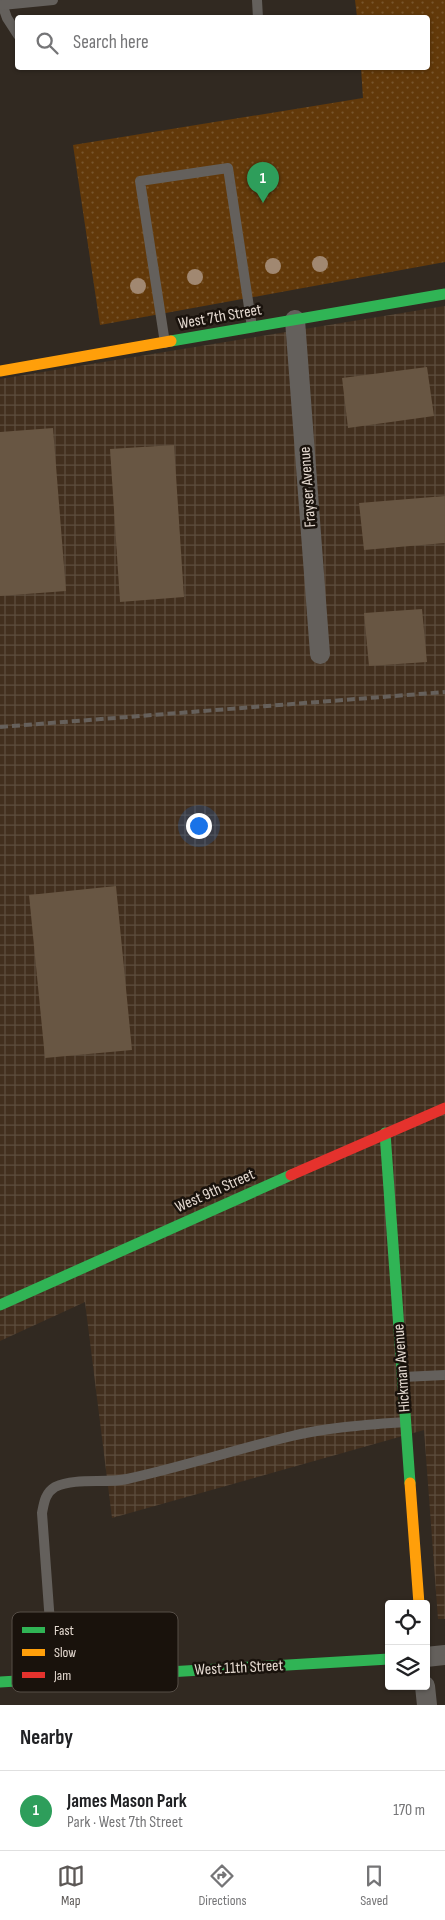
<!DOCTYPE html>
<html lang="en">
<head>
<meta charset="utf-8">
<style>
  body { margin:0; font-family:"Sofia Sans Condensed",sans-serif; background:#f6f6f6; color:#202124 }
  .controls { position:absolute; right:15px; bottom:15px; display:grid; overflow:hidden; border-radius:5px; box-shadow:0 1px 4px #0004 }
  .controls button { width:45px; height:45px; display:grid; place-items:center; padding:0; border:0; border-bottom:1px solid #e0e0e0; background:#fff; color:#202124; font:25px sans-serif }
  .you { position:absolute; left:198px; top:825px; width:18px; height:18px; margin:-12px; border:4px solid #fff; border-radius:50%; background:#1a73e8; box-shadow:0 0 0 8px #1a73e833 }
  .badge { display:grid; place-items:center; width:32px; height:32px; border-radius:50%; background:#5c5856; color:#fff; font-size:16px; font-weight:700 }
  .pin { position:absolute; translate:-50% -41px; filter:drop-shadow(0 1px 2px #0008) }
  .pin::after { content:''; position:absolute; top:26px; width:18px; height:15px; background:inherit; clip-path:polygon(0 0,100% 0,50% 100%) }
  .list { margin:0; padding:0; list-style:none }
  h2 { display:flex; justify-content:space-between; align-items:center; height:65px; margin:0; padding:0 20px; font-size:21px }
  h2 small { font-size:16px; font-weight:400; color:#757577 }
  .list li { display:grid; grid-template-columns:32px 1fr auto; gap:15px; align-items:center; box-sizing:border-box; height:80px; padding:0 20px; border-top:1px solid #e0e0e0 }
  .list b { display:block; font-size:19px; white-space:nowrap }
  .list p { margin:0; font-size:16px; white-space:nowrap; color:#757577 }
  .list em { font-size:16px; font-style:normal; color:#757577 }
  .icon { flex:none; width:28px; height:28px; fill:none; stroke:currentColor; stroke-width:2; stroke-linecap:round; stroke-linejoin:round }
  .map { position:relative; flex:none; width:445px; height:1705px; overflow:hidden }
  .search { position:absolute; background:#fff; box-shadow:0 1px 4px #0004; left:15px; right:15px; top:15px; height:55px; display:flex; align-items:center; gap:12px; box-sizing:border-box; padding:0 18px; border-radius:5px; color:#757577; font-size:19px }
  .sheet { height:145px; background:#fff }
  nav { display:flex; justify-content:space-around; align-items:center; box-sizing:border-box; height:70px; border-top:1px solid #e0e0e0; background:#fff; font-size:14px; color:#757577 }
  nav a { display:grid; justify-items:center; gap:2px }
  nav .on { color:#5c5856 }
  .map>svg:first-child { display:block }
  .industrial { fill:url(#industrial-grid) }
  .grass { fill:url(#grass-dots) }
  .building { fill:#685643 }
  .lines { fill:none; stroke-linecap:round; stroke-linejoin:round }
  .lane { stroke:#64605c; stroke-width:10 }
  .street { stroke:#64605c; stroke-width:20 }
  .fast { stroke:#30b455; stroke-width:11 }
  .slow { stroke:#ff9f0a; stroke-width:11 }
  .jam { stroke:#e5322d; stroke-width:11 }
  .rail { stroke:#66605b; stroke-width:4; stroke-dasharray:8 4; stroke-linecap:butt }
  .tree { fill:#a18871 }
  .labels { text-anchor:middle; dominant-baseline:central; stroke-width:5; stroke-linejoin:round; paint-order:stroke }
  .street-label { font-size:16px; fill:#e5dad1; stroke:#19120c }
  .key { fill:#19120c; stroke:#564e47; stroke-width:1 }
  .key-label { font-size:14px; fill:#e5dad1 }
</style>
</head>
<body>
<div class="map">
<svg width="445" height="1705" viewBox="0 0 445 1705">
  <defs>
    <pattern id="industrial-grid" width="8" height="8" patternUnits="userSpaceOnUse" patternTransform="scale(1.25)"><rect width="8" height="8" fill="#422f1e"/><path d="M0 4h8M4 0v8" fill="none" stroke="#5d4d3e"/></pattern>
    <pattern id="grass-dots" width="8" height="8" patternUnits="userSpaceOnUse" patternTransform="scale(1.25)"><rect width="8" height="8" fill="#62390a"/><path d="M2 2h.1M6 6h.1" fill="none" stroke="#78552d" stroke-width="1.8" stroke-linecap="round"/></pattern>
  </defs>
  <rect width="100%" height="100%" fill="#312921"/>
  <path class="industrial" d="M 445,306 L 445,1619 L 438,1619 L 424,1430 L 112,1518 L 85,1302 L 0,1341 L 0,379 Z"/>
  <path class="grass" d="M 355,0 L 445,0 L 445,262 L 100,325 L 73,145 L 363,98 L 361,68 L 428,68 L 428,18 L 357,17 Z"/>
  <g class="building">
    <path d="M 427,367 L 434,416 L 348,428 L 342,378 Z"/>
    <path d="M 53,428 L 66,591 L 0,596 L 0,432 Z"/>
    <path d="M 174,445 L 184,597 L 120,602 L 110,449 Z"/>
    <path d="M 445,496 L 445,543 L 364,550 L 359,503 Z"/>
    <path d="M 422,609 L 427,662 L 369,666 L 364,613 Z"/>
    <path d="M 116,886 L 132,1050 L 45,1058 L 29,895 Z"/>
  </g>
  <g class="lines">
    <g class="lane">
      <path d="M 257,0 L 258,18"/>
      <path d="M 1,1 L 7,18 L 18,35"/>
      <path d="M 2,5 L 53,0"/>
      <path d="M 165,343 L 140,181 L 228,168 L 252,327"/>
      <path d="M 403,1377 L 445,1375"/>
      <path d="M 54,1678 L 42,1513 C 44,1503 45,1493 55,1487 C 77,1477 104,1484 127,1479 C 182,1467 237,1449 292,1436 C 329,1427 367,1425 405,1422"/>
    </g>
    <g class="street">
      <path d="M 295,320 L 320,654"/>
      <path d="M 426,1657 L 445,1655"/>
      <path d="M 425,1686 L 427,1705"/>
    </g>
    <g class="fast">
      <path d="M 171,341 L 445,294"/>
      <path d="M 385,1133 L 410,1483"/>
      <path d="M 0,1305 L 291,1175"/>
      <path d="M 0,1682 L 389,1659"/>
    </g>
    <g class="slow">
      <path d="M 0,371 L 171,341"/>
      <path d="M 410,1483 L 419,1604"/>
    </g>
    <path class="jam" d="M 291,1175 L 445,1108"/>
    <path class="rail" d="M 0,727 L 445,692"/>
  </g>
  <g class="tree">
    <circle cx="320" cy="264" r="8"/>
    <circle cx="273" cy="266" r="8"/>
    <circle cx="195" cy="277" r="8"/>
    <circle cx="138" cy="286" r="8"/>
  </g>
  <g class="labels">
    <g class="street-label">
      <text transform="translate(220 317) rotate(-10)">West 7th Street</text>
      <text transform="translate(308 487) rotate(-94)">Frayser Avenue</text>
      <text transform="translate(215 1191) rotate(-24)">West 9th Street</text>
      <text transform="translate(402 1368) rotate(-94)">Hickman Avenue</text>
      <text transform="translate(239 1668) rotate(-3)">West 11th Street</text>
    </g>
  </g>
  <rect x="12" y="1612" width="166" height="80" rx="8" class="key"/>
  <rect x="22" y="1627" width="23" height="6" fill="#30b455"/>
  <rect x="22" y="1649" width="23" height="7" fill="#ff9f0a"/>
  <rect x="22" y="1672" width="23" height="6" fill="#e5322d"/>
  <g class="key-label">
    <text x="54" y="1635">Fast</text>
    <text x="54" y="1657">Slow</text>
    <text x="54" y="1680">Jam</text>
  </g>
</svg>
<div class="controls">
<button><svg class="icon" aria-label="locate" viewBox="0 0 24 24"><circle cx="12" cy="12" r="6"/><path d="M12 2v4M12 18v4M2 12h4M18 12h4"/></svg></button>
<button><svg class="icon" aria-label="layers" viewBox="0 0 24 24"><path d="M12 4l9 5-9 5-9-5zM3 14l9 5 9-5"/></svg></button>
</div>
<div class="you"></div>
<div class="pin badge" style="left:263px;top:203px;background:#2e9e5b">1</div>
<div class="search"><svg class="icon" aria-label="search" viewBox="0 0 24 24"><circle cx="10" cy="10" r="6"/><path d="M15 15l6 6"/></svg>Search here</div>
</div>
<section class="sheet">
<h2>Nearby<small></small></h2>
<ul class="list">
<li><span class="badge" style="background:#2e9e5b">1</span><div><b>James Mason Park</b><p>Park · West 7th Street</p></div><em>170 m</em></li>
</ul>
</section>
<nav>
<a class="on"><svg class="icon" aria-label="map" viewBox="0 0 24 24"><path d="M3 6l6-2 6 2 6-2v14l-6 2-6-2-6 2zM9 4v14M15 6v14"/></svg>Map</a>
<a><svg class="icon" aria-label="directions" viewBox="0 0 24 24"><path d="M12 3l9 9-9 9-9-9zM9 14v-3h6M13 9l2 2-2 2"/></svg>Directions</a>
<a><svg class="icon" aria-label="saved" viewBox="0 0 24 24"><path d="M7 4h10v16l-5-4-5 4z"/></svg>Saved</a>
</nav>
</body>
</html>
